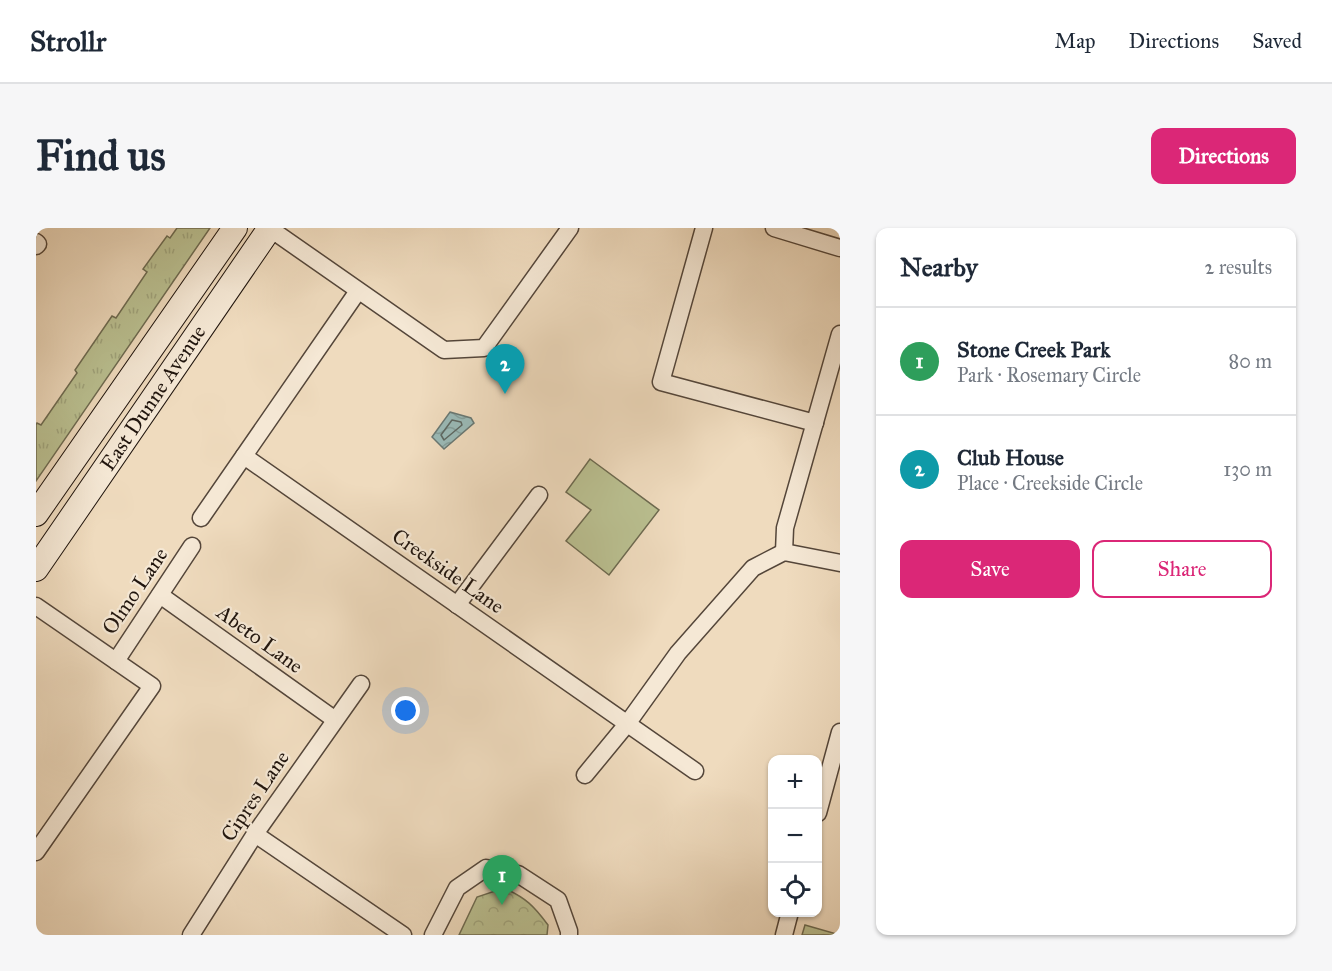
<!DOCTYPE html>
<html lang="en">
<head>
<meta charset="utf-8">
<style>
  body { margin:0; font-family:"IM FELL Great Primer",serif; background:#f6f6f7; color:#1f2937 }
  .controls { position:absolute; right:18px; bottom:18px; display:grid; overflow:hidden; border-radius:12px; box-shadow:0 2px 4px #0004 }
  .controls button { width:54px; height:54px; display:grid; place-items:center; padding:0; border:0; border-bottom:2px solid #e0e1e3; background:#fff; color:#1f2937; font:30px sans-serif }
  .you { position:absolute; left:370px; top:483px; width:21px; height:21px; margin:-15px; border:4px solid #fff; border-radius:50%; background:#1a73e8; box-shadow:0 0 0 9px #1a73e833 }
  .badge { display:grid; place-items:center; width:39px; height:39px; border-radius:50%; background:#db2777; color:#fff; font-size:20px; font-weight:700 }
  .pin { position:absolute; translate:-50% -50px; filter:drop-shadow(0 2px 3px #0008) }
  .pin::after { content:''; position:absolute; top:32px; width:21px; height:18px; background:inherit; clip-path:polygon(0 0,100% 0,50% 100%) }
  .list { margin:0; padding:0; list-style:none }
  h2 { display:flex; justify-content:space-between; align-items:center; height:78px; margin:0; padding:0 24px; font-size:26px }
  h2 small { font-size:20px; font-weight:400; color:#747a83 }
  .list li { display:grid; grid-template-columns:39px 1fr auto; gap:18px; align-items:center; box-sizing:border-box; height:108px; padding:0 24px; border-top:2px solid #e0e1e3 }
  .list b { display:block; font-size:22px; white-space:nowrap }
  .list p { margin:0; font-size:20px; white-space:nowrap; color:#747a83 }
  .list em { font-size:20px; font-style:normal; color:#747a83 }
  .actions { display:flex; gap:12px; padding:18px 24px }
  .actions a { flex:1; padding:14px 0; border:2px solid #db2777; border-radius:12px; text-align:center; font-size:21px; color:#db2777 }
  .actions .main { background:#db2777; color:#fff }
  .icon { flex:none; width:33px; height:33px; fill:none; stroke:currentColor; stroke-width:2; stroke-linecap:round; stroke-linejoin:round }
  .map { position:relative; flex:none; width:804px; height:707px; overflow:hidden; border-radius:12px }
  header { display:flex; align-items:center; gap:36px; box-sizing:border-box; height:84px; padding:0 30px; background:#fff; border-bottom:2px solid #e0e1e3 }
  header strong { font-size:28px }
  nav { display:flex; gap:33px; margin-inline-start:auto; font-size:21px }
  .intro { display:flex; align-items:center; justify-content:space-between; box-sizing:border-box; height:144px; padding:0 36px }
  h1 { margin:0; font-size:42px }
  .button { padding:15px 27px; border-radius:12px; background:#db2777; color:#fff; font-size:21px; font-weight:700 }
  main { display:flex; gap:36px; padding:0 36px }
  aside { flex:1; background:#fff; border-radius:12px; box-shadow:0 2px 4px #0004 }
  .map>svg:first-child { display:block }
  .grass { fill:url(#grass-tufts); stroke:#6d6a50; stroke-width:1.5 }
  .park { fill:url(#park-crowns); stroke:#6d6a50; stroke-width:1.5 }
  .pitch { fill:#bac091; stroke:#6d6a50; stroke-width:1.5 }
  .water { fill:url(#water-waves); stroke:#697873; stroke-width:1.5 }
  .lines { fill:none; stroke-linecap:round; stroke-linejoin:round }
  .shore { stroke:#5d6862; stroke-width:1.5 }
  .minor-casing { stroke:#54463a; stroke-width:19 }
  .secondary-casing { stroke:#20150e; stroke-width:26 }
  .minor { stroke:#f5e8d5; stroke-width:16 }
  .secondary { stroke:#f5e8d5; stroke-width:24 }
  .labels { text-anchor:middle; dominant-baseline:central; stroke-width:4.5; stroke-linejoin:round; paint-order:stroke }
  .street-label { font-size:21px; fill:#20150e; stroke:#f5e8d5 }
</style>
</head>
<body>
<header>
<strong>Strollr</strong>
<nav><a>Map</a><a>Directions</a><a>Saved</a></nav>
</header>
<div class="intro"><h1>Find us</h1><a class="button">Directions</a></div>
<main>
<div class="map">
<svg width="804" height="707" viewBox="0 0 804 707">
  <defs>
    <pattern id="grass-tufts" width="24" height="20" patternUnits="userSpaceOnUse" patternTransform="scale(1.5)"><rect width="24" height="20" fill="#bac091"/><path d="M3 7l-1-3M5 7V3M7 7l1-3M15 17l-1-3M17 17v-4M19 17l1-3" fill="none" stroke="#a0a47c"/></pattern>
    <pattern id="park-crowns" width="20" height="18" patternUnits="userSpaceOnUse" patternTransform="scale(1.5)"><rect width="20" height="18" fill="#bac091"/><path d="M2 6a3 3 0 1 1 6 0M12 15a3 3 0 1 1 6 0" fill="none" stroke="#a0a47c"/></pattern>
    <pattern id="water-waves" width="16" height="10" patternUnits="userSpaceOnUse" patternTransform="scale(1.5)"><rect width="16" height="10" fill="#9abab7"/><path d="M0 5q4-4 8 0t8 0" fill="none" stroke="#849f9c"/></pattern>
  </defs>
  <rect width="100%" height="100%" fill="#efdbbe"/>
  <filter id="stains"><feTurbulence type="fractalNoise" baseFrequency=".00333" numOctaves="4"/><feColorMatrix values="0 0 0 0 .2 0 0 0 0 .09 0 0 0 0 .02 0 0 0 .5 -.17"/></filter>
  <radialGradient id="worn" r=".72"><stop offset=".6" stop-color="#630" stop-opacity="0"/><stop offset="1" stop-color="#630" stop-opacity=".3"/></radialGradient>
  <path class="grass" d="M 141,0 L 174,0 L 0,253 L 0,197 L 1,195 L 5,197 L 41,145 L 39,142 L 76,88 L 80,90 L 111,44 L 107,41 L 131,8 L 134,10 Z"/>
  <g class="park">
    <path d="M 468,660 C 490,670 498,678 512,697 L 511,707 L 423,707 L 441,669 Z"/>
    <path d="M 769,697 L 804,707 L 766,707 Z"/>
  </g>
  <path class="pitch" d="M 554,231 L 623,282 L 573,347 L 530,313 L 555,282 L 530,264 Z"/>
  <path class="water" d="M 414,184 L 435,190 L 438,195 L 408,221 L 396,209 Z"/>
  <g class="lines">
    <path class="shore" d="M 416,192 L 425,194 L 426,197 L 408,212 L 405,207 Z"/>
    <g class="minor-casing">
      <g id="minor">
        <path d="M 233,0 L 408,122 L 448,120 L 534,0"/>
        <path d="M 668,0 L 625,154 L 779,195"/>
        <path d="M 738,0 L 804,20"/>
        <path d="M 0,14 L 2,16 L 0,18"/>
        <path d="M 208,228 L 659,543"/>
        <path d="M 165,290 L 322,63"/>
        <path d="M 748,324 L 749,300 L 804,106"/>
        <path d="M 124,367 L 298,491"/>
        <path d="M 421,377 L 503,267"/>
        <path d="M 0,378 L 116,458 L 0,624"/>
        <path d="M 80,433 L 156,318"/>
        <path d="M 549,547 L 591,496 L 642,425 L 717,340 L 748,324 L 804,335"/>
        <path d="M 782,585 L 804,504"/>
        <path d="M 219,606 L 367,707"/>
        <path d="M 155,707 L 219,606 L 325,456"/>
        <path d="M 397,707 L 421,660 L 450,640 L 482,646 L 522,672 L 533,703 L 533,707"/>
        <path d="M 748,707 L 754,684"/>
      </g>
    </g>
    <g class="secondary-casing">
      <g id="secondary">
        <path d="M 0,286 L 199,0"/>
        <path d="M 0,341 L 234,0"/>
      </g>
    </g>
    <use href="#minor" class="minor"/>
    <use href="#secondary" class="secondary"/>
  </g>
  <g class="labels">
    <g class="street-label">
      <text transform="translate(117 170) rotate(-56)">East Dunne Avenue</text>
      <text transform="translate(412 343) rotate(35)">Creekside Lane</text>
      <text transform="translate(99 363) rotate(-56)">Olmo Lane</text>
      <text transform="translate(224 411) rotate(36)">Abeto Lane</text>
      <text transform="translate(219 568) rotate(-56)">Cipres Lane</text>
    </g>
  </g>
  <rect width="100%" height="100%" filter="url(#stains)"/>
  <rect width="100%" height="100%" fill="url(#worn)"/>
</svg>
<div class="controls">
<button>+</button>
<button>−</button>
<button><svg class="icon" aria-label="locate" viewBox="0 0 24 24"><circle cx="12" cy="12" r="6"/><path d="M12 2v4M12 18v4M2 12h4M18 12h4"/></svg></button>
</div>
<div class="you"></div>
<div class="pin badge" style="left:466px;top:677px;background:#2e9e5b">1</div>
<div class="pin badge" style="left:469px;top:166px;background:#0f9aa8">2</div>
</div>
<aside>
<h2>Nearby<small>2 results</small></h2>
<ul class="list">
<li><span class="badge" style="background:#2e9e5b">1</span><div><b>Stone Creek Park</b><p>Park · Rosemary Circle</p></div><em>80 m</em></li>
<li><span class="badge" style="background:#0f9aa8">2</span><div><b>Club House</b><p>Place · Creekside Circle</p></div><em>130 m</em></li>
</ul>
<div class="actions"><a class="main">Save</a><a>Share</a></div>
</aside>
</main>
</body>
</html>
